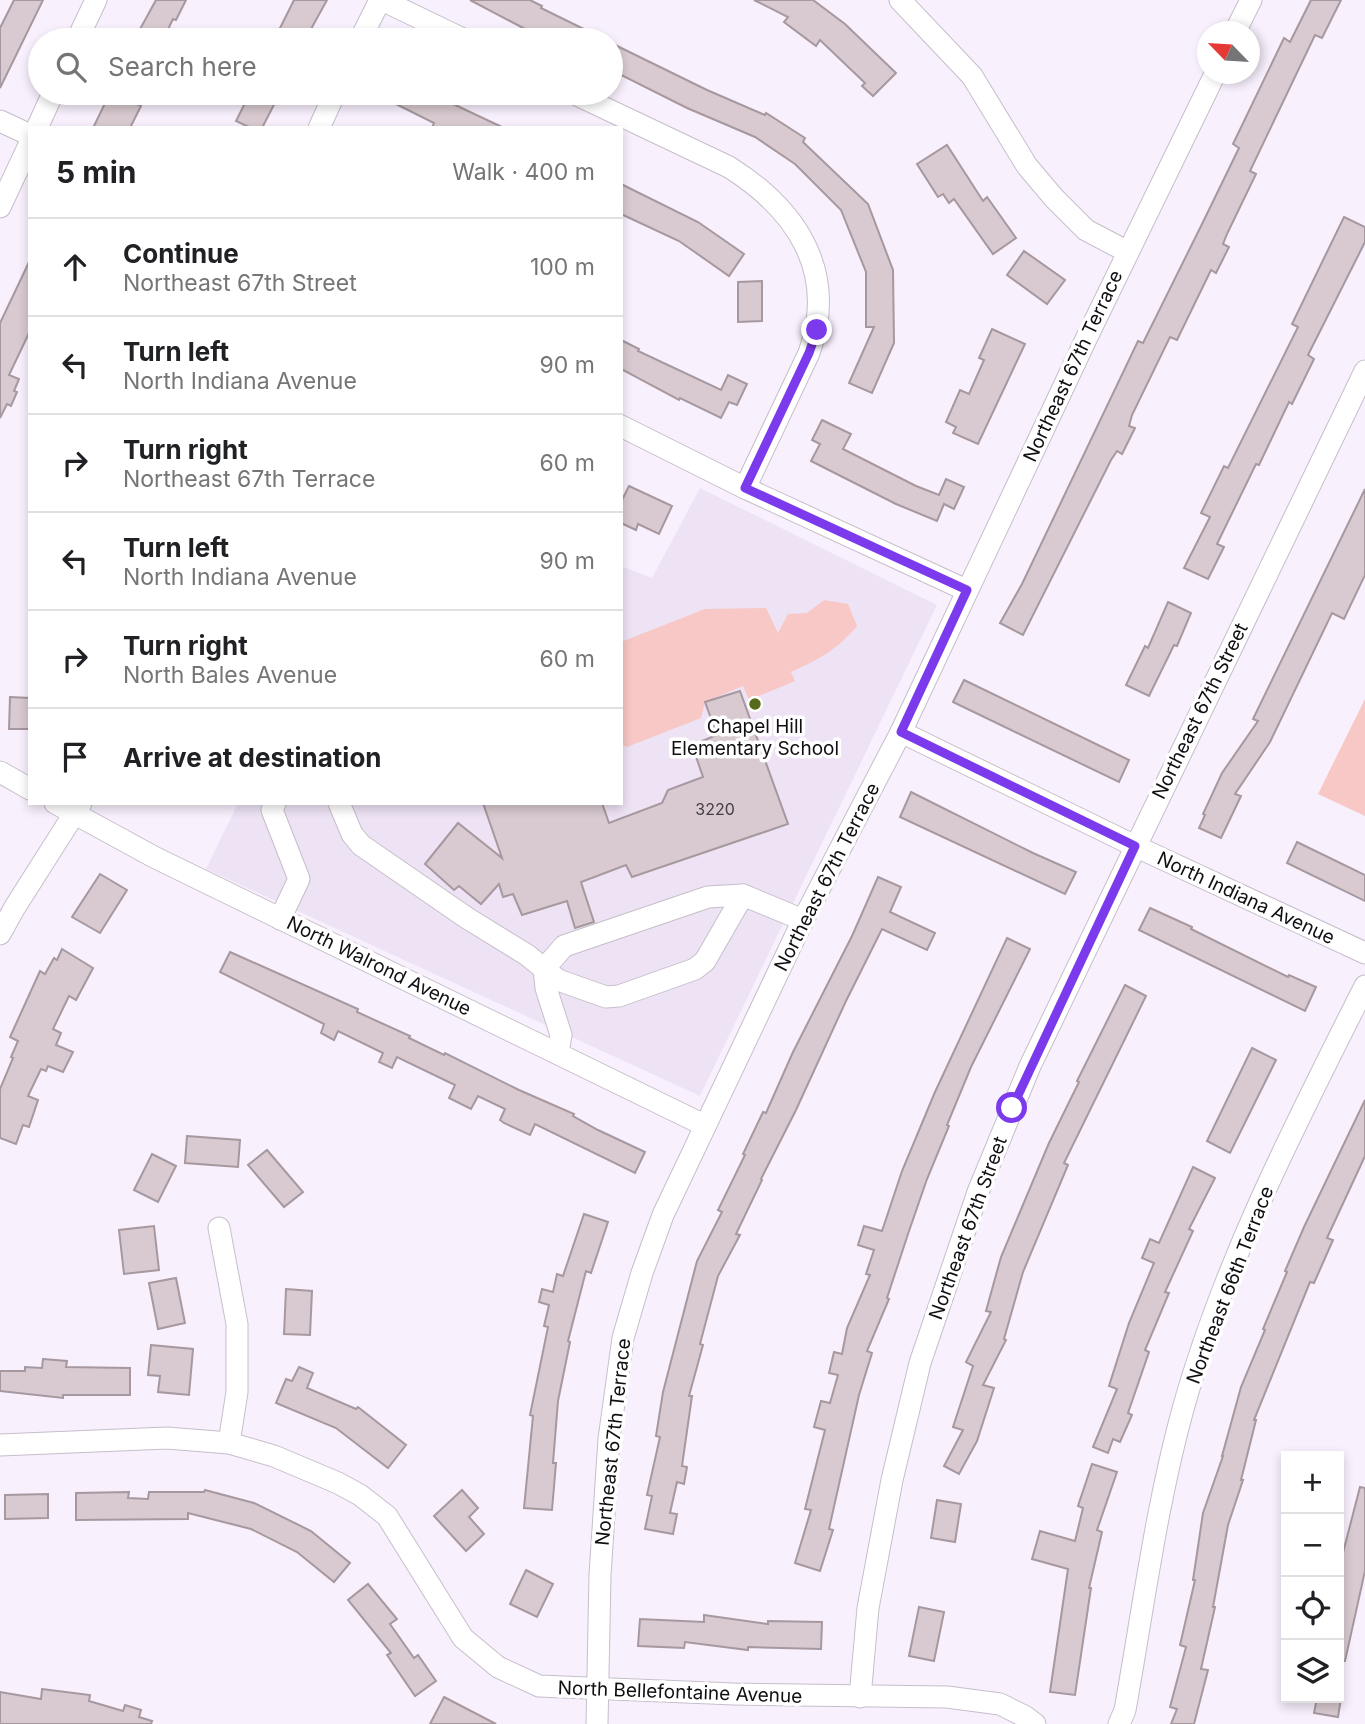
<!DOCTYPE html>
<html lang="en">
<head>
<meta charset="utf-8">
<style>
  body { margin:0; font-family:Inter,sans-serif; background:#f2f2f2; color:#202124 }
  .controls { position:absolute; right:21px; bottom:21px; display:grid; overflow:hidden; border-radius:0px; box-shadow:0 4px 10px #0003 }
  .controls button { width:63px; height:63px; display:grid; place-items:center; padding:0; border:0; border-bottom:2px solid #e0e0e0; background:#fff; color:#202124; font:35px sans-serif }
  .compass { position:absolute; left:1197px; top:21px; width:63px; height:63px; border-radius:50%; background:#fff; box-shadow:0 4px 10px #0003; rotate:295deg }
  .stop { position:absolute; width:21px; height:21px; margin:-16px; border:5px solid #7c3aed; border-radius:50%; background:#fff }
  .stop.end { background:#7c3aed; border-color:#fff; box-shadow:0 2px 7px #0008 }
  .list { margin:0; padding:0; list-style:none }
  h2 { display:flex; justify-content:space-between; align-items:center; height:91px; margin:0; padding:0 28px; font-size:30px }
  h2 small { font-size:23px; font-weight:400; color:#757577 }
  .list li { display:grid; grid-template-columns:46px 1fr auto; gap:21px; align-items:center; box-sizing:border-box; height:98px; padding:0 28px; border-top:2px solid #e0e0e0 }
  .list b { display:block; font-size:26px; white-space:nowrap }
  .list p { margin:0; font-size:23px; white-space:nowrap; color:#757577 }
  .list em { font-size:23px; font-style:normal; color:#757577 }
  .icon { flex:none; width:38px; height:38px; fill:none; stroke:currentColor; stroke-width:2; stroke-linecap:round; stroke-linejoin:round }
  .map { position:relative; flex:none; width:1365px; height:1724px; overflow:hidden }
  .search { position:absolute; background:#fff; box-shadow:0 4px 10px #0003; left:28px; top:28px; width:595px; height:77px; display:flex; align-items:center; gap:18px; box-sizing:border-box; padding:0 24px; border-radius:38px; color:#757577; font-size:26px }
  .panel { position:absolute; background:#fff; box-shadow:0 4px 10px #0003; left:28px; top:126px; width:595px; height:679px; border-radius:0px }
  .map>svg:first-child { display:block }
  .built { fill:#eee3f5 }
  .green { fill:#f7c8c6 }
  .building { fill:#d8cad0; stroke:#a6989e; stroke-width:2 }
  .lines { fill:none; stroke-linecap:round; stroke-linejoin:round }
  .minor-casing { stroke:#c6beca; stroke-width:23 }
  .minor { stroke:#fff; stroke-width:21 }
  .route { stroke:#7c3aed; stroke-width:9 }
  .poi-dot { fill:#576a18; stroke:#fff; stroke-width:2.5 }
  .labels { text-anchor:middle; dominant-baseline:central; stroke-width:7; stroke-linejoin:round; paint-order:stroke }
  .number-label { font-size:16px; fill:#433d42 }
  .street-label { font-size:19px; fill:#110e12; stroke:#fff }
  .poi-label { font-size:19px; fill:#110e12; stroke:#fff }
</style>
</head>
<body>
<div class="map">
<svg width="1365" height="1724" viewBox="0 0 1365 1724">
  <rect width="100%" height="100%" fill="#f9f0fd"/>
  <path class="built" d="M 700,488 L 937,605 L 700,1096 L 206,869 L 238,803 L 621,803 L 621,566 L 652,578 Z"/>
  <g class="green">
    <path d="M 824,600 L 848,604 L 857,626 C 838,649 818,660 791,672 L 795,681 L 749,700 L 743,686 L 705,702 L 701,718 L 627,747 L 621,744 L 621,642 L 705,609 L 766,608 L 778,633 L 788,614 L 807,613 Z"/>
    <path d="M 1365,699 L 1365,816 L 1318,794 Z"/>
  </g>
  <g class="building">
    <path d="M 14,0 L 43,0 L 0,88 L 0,28 Z"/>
    <path d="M 156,0 L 186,0 L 176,20 L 173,19 L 163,40 L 134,40 Z"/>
    <path d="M 294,0 L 327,0 L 305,40 L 274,40 Z"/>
    <path d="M 470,0 L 530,0 L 542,6 L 541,8 L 606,40 L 546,40 Z"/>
    <path d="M 754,0 L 813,0 L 845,24 L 896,73 L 873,96 L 862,86 L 865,83 L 820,40 L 816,46 L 784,22 L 788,17 Z"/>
    <path d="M 1311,0 L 1341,0 L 1322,38 L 1315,35 L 1250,171 L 1256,174 L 1227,234 L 1223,244 L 1229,247 L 1216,273 L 1211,270 L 1177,340 L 1170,337 L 1132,415 L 1129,426 L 1135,428 L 1122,454 L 1117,451 L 1111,460 L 1023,635 L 1000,623 L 1022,584 L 1138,341 L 1143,343 L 1203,222 L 1239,148 L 1233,144 L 1284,38 L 1290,42 Z"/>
    <path d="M 611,43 L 707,90 L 765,115 L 766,113 L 805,138 L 803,142 L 868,204 L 893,270 L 894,343 L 872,393 L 849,383 L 874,327 L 866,327 L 866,272 L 841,210 L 795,164 L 755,137 L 687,108 L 611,70 Z"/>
    <path d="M 110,93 L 140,93 L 135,103 L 141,106 L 130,128 L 93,128 Z"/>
    <path d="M 250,93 L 280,93 L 262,128 L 251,128 L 236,121 Z"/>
    <path d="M 374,93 L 430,93 L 504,128 L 432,128 L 434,123 Z"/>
    <path d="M 947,145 L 983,201 L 987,197 L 1016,238 L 993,254 L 954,199 L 949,203 L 943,194 L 938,197 L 917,164 Z"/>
    <path d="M 621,184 L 698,222 L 744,254 L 729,276 L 679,241 L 621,214 Z"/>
    <path d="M 1344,217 L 1365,227 L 1365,242 L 1308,355 L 1314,359 L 1292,404 L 1289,402 L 1259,465 L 1256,464 L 1217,544 L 1224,547 L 1208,579 L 1184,568 L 1210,517 L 1201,513 L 1224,466 L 1228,468 L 1298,327 L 1292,324 Z"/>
    <path d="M 1024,251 L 1065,280 L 1047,304 L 1007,275 Z"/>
    <path d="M 30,260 L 30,331 L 9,375 L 19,379 L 14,391 L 17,392 L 11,406 L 7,404 L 0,418 L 0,323 Z"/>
    <path d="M 762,281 L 762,321 L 738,322 L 738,282 Z"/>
    <path d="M 992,329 L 1025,344 L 978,444 L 953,433 L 956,427 L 946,422 L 960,390 L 969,394 L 984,360 L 979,358 Z"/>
    <path d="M 621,340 L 639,349 L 638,351 L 721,390 L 728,375 L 747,384 L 737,405 L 729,402 L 721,418 L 680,398 L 679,400 L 621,369 Z"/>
    <path d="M 822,420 L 851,434 L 843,449 L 916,486 L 939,495 L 946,479 L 964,487 L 954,509 L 944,504 L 937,521 L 896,504 L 811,461 L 820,444 L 812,440 Z"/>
    <path d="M 629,486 L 672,506 L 659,534 L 638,524 L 636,530 L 621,523 L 621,502 Z"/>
    <path d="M 1365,489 L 1365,575 L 1344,619 L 1332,613 L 1270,742 L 1235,794 L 1241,796 L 1221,838 L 1199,828 L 1205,815 L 1203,814 L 1222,773 L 1258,721 L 1253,719 Z"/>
    <path d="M 1168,602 L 1191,613 L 1177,646 L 1174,645 L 1149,696 L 1126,685 L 1145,646 L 1148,648 Z"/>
    <path d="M 964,680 L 1129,760 L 1119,782 L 953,702 Z"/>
    <path d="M 740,691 L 788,824 L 632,877 L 626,865 L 581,882 L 594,922 L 575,928 L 567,901 L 522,915 L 513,894 L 503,897 L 499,884 L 481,904 L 459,886 L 454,890 L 425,864 L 458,823 L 502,858 L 483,803 L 602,803 L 609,823 L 662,803 L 668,790 L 703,777 L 692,745 L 717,735 L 705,702 Z"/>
    <path d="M 10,697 L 30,698 L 30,729 L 9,729 Z"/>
    <path d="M 911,792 L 1033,853 L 1076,872 L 1065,894 L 900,817 Z"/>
    <path d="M 1297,842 L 1365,875 L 1365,901 L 1287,863 Z"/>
    <path d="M 100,874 L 127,890 L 100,933 L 72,917 Z"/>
    <path d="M 878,877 L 901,887 L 890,912 L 935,933 L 927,950 L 882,929 L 846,1001 L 796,1110 L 761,1179 L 762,1180 L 736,1234 L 740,1235 L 718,1276 L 700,1344 L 703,1345 L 689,1396 L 692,1396 L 682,1466 L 687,1467 L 684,1484 L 677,1482 L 670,1513 L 677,1514 L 673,1534 L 645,1529 L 652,1496 L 647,1495 L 660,1437 L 656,1436 L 663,1392 L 697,1261 L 722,1212 L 718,1210 L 745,1155 L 743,1154 L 763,1112 L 766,1113 L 793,1052 L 852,936 Z"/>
    <path d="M 1150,908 L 1192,927 L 1191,929 L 1288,977 L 1289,975 L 1316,987 L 1305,1011 L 1139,930 Z"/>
    <path d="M 1007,938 L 1030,949 L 971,1067 L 947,1125 L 949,1126 L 927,1179 L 908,1234 L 887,1298 L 889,1299 L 867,1351 L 872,1353 L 859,1395 L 829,1529 L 833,1530 L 820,1571 L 795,1563 L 811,1510 L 805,1509 L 825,1430 L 814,1427 L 821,1401 L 830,1403 L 838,1375 L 829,1373 L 834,1352 L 842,1354 L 847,1328 L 870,1275 L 866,1274 L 874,1250 L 858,1245 L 864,1226 L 882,1231 L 902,1171 L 935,1092 Z"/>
    <path d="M 62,949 L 93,968 L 76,1000 L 69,996 L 53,1029 L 61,1033 L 56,1045 L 73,1052 L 63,1072 L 48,1066 L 46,1071 L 41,1069 L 28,1096 L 38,1100 L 29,1127 L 23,1125 L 16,1144 L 0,1138 L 0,1089 L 13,1058 L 11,1057 L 18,1041 L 10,1037 L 40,971 L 45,974 L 54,958 L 57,960 Z"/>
    <path d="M 230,952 L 358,1009 L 357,1012 L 410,1036 L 409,1038 L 444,1055 L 445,1053 L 519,1090 L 574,1114 L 573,1116 L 598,1130 L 645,1152 L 635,1173 L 535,1124 L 530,1135 L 504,1123 L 500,1120 L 505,1109 L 478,1096 L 471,1109 L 449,1098 L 455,1085 L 397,1057 L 392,1068 L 379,1062 L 383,1053 L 338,1031 L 334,1040 L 321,1033 L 324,1024 L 220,972 Z"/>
    <path d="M 1125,985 L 1146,996 L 1064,1163 L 1068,1165 L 1023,1272 L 1004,1339 L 1006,1340 L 983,1385 L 994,1388 L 977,1441 L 959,1474 L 944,1466 L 963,1430 L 953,1427 L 973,1366 L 966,1362 L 991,1312 L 986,1311 L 1001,1257 L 1049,1143 L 1079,1082 L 1077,1081 Z"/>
    <path d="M 1252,1048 L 1276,1060 L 1230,1153 L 1207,1141 Z"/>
    <path d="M 1365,1100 L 1365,1156 L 1327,1238 L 1333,1240 L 1314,1283 L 1310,1282 L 1254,1420 L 1256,1420 L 1241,1480 L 1243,1480 L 1228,1525 L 1213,1607 L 1215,1607 L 1201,1669 L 1208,1670 L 1194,1724 L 1171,1724 L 1177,1709 L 1170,1707 L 1186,1647 L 1180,1645 L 1195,1580 L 1193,1580 L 1203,1513 L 1223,1456 L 1222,1456 L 1241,1387 L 1265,1330 L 1263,1329 L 1287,1272 L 1285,1271 L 1304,1227 Z"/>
    <path d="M 187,1136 L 240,1140 L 238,1167 L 185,1163 Z"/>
    <path d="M 267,1150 L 303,1192 L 284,1207 L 248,1165 Z"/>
    <path d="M 152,1154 L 176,1166 L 158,1202 L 134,1190 Z"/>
    <path d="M 1193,1167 L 1215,1178 L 1189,1229 L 1193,1231 L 1165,1292 L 1169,1293 L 1145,1350 L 1149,1352 L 1128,1413 L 1132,1415 L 1120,1442 L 1113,1439 L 1108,1453 L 1093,1447 L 1117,1389 L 1109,1386 L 1129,1323 L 1154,1263 L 1142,1258 L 1150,1239 L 1159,1243 Z"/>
    <path d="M 584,1214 L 608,1222 L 591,1273 L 586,1271 L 568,1341 L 570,1342 L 558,1401 L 553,1463 L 556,1463 L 552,1510 L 524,1508 L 533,1416 L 530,1415 L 548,1327 L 544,1326 L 549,1305 L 539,1302 L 542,1289 L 553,1292 L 557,1274 L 563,1276 Z"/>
    <path d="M 154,1226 L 159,1270 L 124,1274 L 119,1230 Z"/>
    <path d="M 176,1278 L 185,1323 L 158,1329 L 149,1283 Z"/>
    <path d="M 286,1289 L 312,1291 L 310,1335 L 284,1334 Z"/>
    <path d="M 151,1345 L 193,1349 L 189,1395 L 158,1392 L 160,1376 L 148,1375 Z"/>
    <path d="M 43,1359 L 67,1361 L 66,1367 L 130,1368 L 130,1395 L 63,1395 L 63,1398 L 0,1391 L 0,1371 L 25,1371 L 25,1367 L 42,1368 Z"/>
    <path d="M 299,1367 L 313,1373 L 307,1388 L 356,1409 L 358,1407 L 406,1445 L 388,1468 L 336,1428 L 276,1403 L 286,1379 L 292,1381 Z"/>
    <path d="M 1092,1464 L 1117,1472 L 1097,1530 L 1102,1532 L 1089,1588 L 1091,1588 L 1075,1695 L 1050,1692 L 1068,1569 L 1032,1559 L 1040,1531 L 1075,1541 L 1083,1508 L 1078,1506 Z"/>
    <path d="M 1360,1487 L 1365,1488 L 1365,1571 L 1345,1661 L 1339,1661 L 1339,1568 Z"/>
    <path d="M 205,1490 L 254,1503 L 311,1531 L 350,1563 L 334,1582 L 297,1552 L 251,1529 L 188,1513 L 188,1519 L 76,1520 L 76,1493 L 129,1492 L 128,1498 L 148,1499 L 149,1492 L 204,1492 Z"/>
    <path d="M 462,1490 L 478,1508 L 469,1517 L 484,1534 L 466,1551 L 434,1516 Z"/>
    <path d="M 48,1494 L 48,1518 L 5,1519 L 5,1495 Z"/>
    <path d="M 937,1500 L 961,1504 L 955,1542 L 931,1538 Z"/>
    <path d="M 526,1570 L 553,1584 L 537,1617 L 510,1604 Z"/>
    <path d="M 368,1584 L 397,1619 L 390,1624 L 414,1658 L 418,1655 L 436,1681 L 415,1696 L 387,1655 L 391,1653 L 348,1600 Z"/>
    <path d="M 919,1607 L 944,1612 L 934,1661 L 909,1656 Z"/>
    <path d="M 704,1615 L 768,1624 L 768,1621 L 822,1622 L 821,1649 L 748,1647 L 748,1650 L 685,1642 L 684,1648 L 638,1646 L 640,1619 L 704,1622 Z"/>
    <path d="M 42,1689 L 90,1695 L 89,1701 L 123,1711 L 125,1705 L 141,1710 L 139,1717 L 152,1721 L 151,1724 L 0,1724 L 0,1692 L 41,1699 Z"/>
    <path d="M 444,1697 L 496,1724 L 430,1724 Z"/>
    <path d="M 1317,1698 L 1341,1698 L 1338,1717 L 1314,1713 Z"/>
  </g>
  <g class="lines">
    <g class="minor-casing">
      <g id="minor">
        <path d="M 382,0 L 465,40"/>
        <path d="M 900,0 L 972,76 L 1027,166 L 1054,198 L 1086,230 L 1128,252"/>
        <path d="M 1235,32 L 1251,0"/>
        <path d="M 77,40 L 96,0"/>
        <path d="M 360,40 L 380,0"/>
        <path d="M 573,93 L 729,167 C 797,210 838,272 809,353 L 745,488"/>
        <path d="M 0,121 L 30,135"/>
        <path d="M 37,128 L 53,93"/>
        <path d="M 319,128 L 335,93"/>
        <path d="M 0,207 L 30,143"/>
        <path d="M 621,426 L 745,488 L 966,590"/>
        <path d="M 901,732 L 1135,846 L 1365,953"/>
        <path d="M 0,772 L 30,789"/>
        <path d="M 55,803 L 154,857 L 704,1125"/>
        <path d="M 275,803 L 272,810 L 299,879 L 280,919"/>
        <path d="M 339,803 L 352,834 L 361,845 L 467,918 L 527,955 L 558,980 L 606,997 L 619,996 L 695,969 L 705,961 L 743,895"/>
        <path d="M 0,934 L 15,907 L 81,803"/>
        <path d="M 558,1053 L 561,1035 L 546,988 L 544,969 L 564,946 L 708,897 L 743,895 L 803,920"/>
        <path d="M 219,1228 L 237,1324 L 237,1392 L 229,1443"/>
        <path d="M 0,1445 L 167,1438 L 229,1443 L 274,1456 L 338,1483 L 360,1495 L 387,1516 L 463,1638 L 498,1667 L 539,1686 L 734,1694 L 947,1697 L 1000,1704 L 1026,1717 L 1035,1724"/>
        <path d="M 860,1697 L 868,1608 L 892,1480 L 920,1363 L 978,1192 L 1030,1066 L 1365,371"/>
        <path d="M 597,1724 L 600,1575 L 609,1439 L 623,1338 L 642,1273 L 663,1215 L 803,920 L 901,732 L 1087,337 L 1215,74"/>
        <path d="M 1119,1724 L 1125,1710 C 1143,1610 1156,1507 1183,1409 C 1224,1262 1297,1121 1365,986"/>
      </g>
    </g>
    <use href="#minor" class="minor"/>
  </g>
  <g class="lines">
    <path class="route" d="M 817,330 L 809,353 L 745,488 L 967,590 L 901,732 L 1135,846 L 1012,1108"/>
  </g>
  <circle class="poi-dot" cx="755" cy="704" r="7"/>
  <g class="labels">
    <g class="number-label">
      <text x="715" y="809">3220</text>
    </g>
    <g class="street-label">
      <text transform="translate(1073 366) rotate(-65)">Northeast 67th Terrace</text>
      <text transform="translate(1200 711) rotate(-64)">Northeast 67th Street</text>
      <text transform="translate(827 877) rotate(-63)">Northeast 67th Terrace</text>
      <text transform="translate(1246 898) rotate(25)">North Indiana Avenue</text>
      <text transform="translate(379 966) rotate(26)">North Walrond Avenue</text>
      <text transform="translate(968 1228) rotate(-70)">Northeast 67th Street</text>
      <text transform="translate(1230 1285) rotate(-69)">Northeast 66th Terrace</text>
      <text transform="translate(613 1442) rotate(-84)">Northeast 67th Terrace</text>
      <text transform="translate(680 1692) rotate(2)">North Bellefontaine Avenue</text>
    </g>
    <g class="poi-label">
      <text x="755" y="726">Chapel Hill<tspan x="755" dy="22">Elementary School</tspan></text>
    </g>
  </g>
</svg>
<div class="controls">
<button>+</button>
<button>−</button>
<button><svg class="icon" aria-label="locate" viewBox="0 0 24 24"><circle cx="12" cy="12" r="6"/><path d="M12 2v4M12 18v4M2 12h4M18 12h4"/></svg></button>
<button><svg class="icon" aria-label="layers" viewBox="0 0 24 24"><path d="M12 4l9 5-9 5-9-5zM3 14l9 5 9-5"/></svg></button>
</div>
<svg class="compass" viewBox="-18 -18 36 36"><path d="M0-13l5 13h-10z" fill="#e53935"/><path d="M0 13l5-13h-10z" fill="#757577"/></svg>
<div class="stop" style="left:1012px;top:1108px"></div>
<div class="stop end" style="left:817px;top:330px"></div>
<div class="search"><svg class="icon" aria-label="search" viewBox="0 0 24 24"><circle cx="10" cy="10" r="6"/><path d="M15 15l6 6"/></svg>Search here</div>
<section class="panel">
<h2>5 min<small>Walk · 400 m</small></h2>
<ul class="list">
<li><svg class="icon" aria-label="ahead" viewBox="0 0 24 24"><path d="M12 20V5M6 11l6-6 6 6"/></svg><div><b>Continue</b><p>Northeast 67th Street</p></div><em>100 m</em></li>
<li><svg class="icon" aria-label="left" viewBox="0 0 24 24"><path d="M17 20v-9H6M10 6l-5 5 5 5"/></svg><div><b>Turn left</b><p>North Indiana Avenue</p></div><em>90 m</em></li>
<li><svg class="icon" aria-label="right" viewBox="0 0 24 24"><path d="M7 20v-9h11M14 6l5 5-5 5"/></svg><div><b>Turn right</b><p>Northeast 67th Terrace</p></div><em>60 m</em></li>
<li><svg class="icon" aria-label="left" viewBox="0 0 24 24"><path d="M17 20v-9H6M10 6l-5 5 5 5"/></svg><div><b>Turn left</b><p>North Indiana Avenue</p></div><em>90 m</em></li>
<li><svg class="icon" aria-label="right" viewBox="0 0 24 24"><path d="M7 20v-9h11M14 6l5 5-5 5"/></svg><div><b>Turn right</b><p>North Bales Avenue</p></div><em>60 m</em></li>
<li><svg class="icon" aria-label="arrive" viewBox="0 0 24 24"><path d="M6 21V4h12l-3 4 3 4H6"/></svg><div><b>Arrive at destination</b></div></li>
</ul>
</section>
</div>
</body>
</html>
